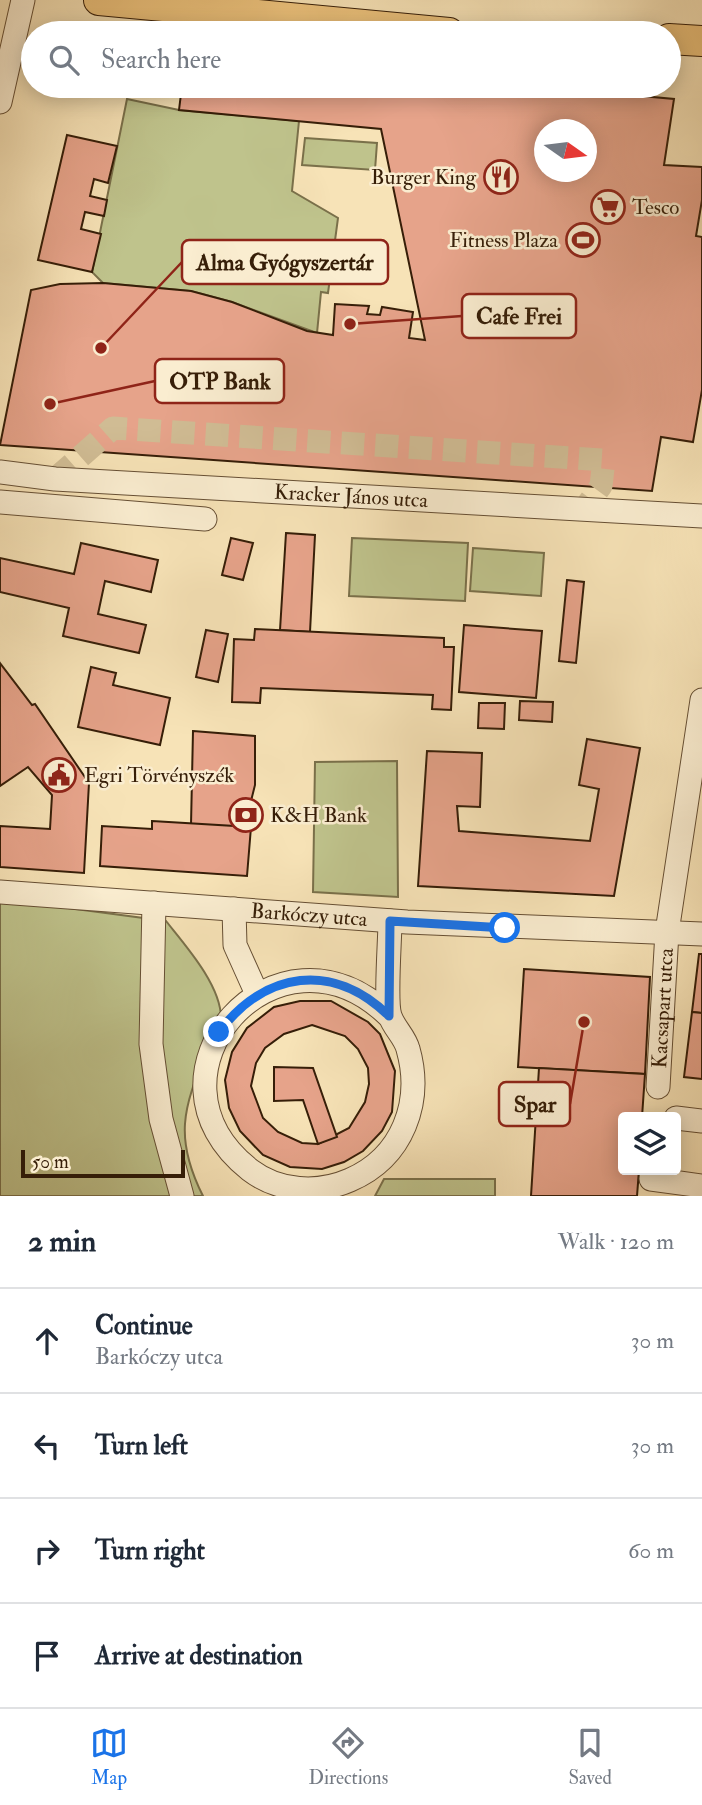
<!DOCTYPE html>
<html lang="en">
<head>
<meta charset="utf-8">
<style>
  body { margin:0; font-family:"IM FELL Double Pica",serif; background:#f2f2f3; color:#1f2937 }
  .controls { position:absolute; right:21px; bottom:21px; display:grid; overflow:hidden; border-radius:7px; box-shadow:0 4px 18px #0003 }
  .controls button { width:63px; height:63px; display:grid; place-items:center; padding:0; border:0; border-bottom:2px solid #e0e1e3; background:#fff; color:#1f2937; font:35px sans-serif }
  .compass { position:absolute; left:534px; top:119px; width:63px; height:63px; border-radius:50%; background:#fff; box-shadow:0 4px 18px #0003; rotate:104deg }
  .scale { position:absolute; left:21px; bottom:18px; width:164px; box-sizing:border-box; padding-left:7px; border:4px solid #361e08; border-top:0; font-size:19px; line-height:24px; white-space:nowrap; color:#361e08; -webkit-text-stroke:5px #faedd0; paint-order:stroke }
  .stop { position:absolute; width:21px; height:21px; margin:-16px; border:5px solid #1a73e8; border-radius:50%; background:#fff }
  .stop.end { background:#1a73e8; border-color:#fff; box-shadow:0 2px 7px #0008 }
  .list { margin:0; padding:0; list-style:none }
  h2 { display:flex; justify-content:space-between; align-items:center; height:91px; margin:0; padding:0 28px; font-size:30px }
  h2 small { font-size:23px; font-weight:400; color:#747a83 }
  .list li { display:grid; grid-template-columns:46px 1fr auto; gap:21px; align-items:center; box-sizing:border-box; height:105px; padding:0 28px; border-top:2px solid #e0e1e3 }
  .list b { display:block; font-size:26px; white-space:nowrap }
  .list p { margin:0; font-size:23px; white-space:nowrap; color:#747a83 }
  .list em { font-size:23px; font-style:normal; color:#747a83 }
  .icon { flex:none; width:38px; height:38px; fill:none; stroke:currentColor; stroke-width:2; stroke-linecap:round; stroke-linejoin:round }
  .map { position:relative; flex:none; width:702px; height:1196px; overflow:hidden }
  .search { position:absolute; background:#fff; box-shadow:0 4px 18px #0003; left:21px; right:21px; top:21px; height:77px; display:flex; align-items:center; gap:18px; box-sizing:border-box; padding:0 24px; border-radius:38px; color:#747a83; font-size:26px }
  .sheet { height:511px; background:#fff }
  nav { display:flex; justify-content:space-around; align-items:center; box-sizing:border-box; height:98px; border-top:2px solid #e0e1e3; background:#fff; font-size:19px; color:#747a83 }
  nav a { display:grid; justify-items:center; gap:4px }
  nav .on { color:#1a73e8 }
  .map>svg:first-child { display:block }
  .green { fill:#bfc38c; stroke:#7a704a; stroke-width:2 }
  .building { fill:#e6a38a; stroke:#361e08; stroke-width:2; fill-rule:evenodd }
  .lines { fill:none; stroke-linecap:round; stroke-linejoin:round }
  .minor-tunnel { stroke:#d0bc94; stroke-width:23; stroke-dasharray:23 11; stroke-linecap:butt }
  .minor-casing { stroke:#664f34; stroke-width:25 }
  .major-casing { stroke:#361e08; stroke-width:32 }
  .minor { stroke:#faedd0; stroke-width:23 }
  .major { stroke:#ecc27c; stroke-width:30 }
  .route { stroke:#1a73e8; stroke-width:9 }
  .labels { text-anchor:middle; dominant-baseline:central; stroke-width:5; stroke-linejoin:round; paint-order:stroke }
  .poi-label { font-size:21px; fill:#361e08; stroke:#faedd0; text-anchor:start }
  .street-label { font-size:21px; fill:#361e08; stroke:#faedd0 }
  .leader { fill:none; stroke:#8f2418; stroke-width:2.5 }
  .callout-dot { fill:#8f2418; stroke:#faedd0; stroke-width:2.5 }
  .callout { fill:#faedd0; stroke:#8f2418; stroke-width:2.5 }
  .callout-label { font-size:23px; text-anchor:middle; font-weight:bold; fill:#361e08 }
</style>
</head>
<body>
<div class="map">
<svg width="702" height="1196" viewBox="0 0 702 1196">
  <rect width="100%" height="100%" fill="#f7e3b7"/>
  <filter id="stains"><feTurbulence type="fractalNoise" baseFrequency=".00286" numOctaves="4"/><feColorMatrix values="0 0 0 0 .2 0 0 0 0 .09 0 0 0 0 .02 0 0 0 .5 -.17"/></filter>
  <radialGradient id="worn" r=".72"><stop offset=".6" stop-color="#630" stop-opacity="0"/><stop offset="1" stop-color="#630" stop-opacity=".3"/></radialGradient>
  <g class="green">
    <path d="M 127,99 L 179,110 L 299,121 L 292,191 L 338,218 L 328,293 L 321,292 L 317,333 L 232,302 L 191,291 L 103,283 L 92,272 Z"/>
    <path d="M 305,138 L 377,143 L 375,170 L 302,165 Z"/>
    <path d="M 352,538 L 468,543 L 465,601 L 349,596 Z"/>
    <path d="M 473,548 L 544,553 L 541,596 L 470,591 Z"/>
    <path d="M 397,761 L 398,897 L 313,892 L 315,762 Z"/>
    <path d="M 0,899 L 166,921 C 185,945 221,985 221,1018 C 220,1028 210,1043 206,1053 C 183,1109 174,1138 203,1196 L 0,1196 Z"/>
    <path d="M 384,1179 L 495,1179 L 495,1196 L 375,1196 Z"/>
  </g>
  <g class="building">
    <path d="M 182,86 L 531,86 L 674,99 L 664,165 L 702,167 L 702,200 L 696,236 L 702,237 L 702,390 L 693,442 L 661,437 L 652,491 L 0,445 L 31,290 L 60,284 L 103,283 L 191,291 L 232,302 L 307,331 L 333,335 L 335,304 L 369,306 L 367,314 L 380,315 L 382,307 L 413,312 L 409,338 L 425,340 L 381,129 L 179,110 ZM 544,130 L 586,130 L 586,172 L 544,172 Z"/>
    <path d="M 67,135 L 117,146 L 108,183 L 94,179 L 90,196 L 107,200 L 104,216 L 85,212 L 81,229 L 101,234 L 92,272 L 38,260 Z"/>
    <path d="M 286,533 L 315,535 L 310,632 L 280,630 Z"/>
    <path d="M 231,538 L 253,543 L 243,580 L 222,575 Z"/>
    <path d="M 81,543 L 158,560 L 151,592 L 105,581 L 98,614 L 146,625 L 139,653 L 63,636 L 69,608 L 0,592 L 0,558 L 74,574 Z"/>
    <path d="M 567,580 L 584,582 L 576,663 L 559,661 Z"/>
    <path d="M 464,625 L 542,631 L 536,698 L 459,692 Z"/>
    <path d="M 255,629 L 444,638 L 444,647 L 454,647 L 451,710 L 432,709 L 433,695 L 261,688 L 260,703 L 232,702 L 234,639 L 254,640 Z"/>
    <path d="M 206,630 L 228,634 L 218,682 L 196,677 Z"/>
    <path d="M 0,663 L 32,705 L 35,704 L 89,783 L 84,873 L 0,867 L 0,826 L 50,829 L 52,795 L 28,767 L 0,786 Z"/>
    <path d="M 91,667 L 116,673 L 113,685 L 170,698 L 160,745 L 78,727 Z"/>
    <path d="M 520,701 L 553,702 L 552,722 L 519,720 Z"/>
    <path d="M 479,703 L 505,703 L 504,729 L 478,728 Z"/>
    <path d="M 193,731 L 255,736 L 255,785 L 249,809 L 251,827 L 191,825 Z"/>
    <path d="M 587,739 L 640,748 L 614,896 L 418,886 L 427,751 L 482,753 L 480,807 L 457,806 L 459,831 L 590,841 L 599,789 L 579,785 Z"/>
    <path d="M 152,821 L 251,827 L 247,876 L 100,866 L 102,826 L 152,829 Z"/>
    <path d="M 699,954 L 702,954 L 702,1013 L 692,1012 Z"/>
    <path d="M 524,969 L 650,977 L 645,1074 L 518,1067 Z"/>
    <path d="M 300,1001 L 331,1001 L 368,1022 L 380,1034 L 395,1071 L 392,1112 L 382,1131 L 363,1151 L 344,1162 L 322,1169 L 290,1167 L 263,1155 L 240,1131 L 229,1108 L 225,1080 L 232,1052 L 247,1028 L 274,1007 ZM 312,1025 L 345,1036 L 358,1049 L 368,1068 L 369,1084 L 365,1102 L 349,1128 L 318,1144 L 302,1143 L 278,1132 L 263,1118 L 251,1086 L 256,1063 L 265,1048 L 284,1034 Z"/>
    <path d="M 692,1012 L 702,1013 L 702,1079 L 684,1077 Z"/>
    <path d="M 274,1067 L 313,1068 L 337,1137 L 318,1144 L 303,1100 L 274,1101 Z"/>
    <path d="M 539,1068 L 645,1074 L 642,1117 L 623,1117 L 623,1170 L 639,1170 L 637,1196 L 531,1196 Z"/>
  </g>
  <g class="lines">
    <path class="minor-tunnel" d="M 55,479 L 113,428 L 604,460 L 601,486 L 584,509"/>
    <g class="minor-casing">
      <g id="minor">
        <path d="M 0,102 L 23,0"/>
        <path id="s1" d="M 0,472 L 55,479 L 702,516"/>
        <path d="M 0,502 L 205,519"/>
        <path id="s2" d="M 0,892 L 407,922 L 702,934"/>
        <path d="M 154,903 L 151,1044 L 161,1119 L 182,1196"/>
        <path d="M 234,909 L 235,945 L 257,994"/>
        <path d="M 389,1016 C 277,907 129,1075 250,1170 C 279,1192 318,1194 350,1180 C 403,1157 423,1102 408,1049 C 405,1037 394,1028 390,1016 C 385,1002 390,940 390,921"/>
        <path id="s3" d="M 658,1087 L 667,932 L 702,700"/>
        <path d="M 676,1118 L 702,1121"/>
        <path d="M 652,1170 L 651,1179 L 702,1186"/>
      </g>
    </g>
    <g class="major-casing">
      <g id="major">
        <path d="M 99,0 L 449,33"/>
        <path d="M 669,39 L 702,41"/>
      </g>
    </g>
    <use href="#minor" class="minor"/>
    <use href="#major" class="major"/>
  </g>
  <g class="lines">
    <path class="route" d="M 219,1032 C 265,971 333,961 389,1016 L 390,921 L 505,928"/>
  </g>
  <defs>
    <g id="restaurant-ring" transform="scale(1.75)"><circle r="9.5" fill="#faedd0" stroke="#8f2418" stroke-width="1.5"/><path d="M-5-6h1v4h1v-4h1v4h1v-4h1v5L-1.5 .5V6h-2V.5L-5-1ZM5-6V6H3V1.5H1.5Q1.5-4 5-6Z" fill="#8f2418"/></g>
    <g id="supermarket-ring" transform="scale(1.75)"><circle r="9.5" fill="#faedd0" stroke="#8f2418" stroke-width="1.5"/><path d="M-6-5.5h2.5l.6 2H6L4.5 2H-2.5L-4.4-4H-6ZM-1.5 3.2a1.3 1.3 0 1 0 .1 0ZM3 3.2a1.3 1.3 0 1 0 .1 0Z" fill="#8f2418"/></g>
    <g id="stadium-ring" transform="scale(1.75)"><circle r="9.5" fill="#faedd0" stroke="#8f2418" stroke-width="1.5"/><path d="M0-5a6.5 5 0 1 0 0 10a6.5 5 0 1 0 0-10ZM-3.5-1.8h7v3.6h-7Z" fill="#8f2418"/></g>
    <g id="civic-ring" transform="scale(1.75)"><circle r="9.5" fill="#faedd0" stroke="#8f2418" stroke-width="1.5"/><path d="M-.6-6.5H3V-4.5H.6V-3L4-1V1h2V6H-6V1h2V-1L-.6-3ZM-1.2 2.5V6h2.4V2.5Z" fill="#8f2418"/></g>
    <g id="bank-ring" transform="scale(1.75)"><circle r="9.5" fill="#faedd0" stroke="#8f2418" stroke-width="1.5"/><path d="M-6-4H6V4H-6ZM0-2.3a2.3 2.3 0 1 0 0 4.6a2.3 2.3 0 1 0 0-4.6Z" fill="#8f2418"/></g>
  </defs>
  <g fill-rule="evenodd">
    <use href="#restaurant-ring" x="501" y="177"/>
    <use href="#supermarket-ring" x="608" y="207"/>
    <use href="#stadium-ring" x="583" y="240"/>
    <use href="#civic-ring" x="59" y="775"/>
    <use href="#bank-ring" x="246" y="815"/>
  </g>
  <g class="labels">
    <g class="poi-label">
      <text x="476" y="177" text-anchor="end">Burger King</text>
      <text x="632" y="207">Tesco</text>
      <text x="558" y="240" text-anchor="end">Fitness Plaza</text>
      <text x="84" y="775">Egri Törvényszék</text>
      <text x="270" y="815">K&amp;H Bank</text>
    </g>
    <g class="street-label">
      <text stroke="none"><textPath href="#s1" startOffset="352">Kracker János utca</textPath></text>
      <text stroke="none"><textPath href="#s2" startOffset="310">Barkóczy utca</textPath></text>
      <text stroke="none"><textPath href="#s3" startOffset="79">Kacsapart utca</textPath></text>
    </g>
  </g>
  <path class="leader" d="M101 348L182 262M350 324L462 316M50 404L155 381M584 1022L570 1104"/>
  <g class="callout-dot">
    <circle cx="101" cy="348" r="7"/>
    <circle cx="350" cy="324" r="7"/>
    <circle cx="50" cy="404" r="7"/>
    <circle cx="584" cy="1022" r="7"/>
  </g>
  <g class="callout">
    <rect x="182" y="240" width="206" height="44" rx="7"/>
    <rect x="462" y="294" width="114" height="44" rx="7"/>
    <rect x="155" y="359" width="129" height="44" rx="7"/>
    <rect x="499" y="1082" width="71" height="44" rx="7"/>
  </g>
  <g class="callout-label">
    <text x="285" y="270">Alma Gyógyszertár</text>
    <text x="519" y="324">Cafe Frei</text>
    <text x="220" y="389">OTP Bank</text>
    <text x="535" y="1112">Spar</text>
  </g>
  <rect width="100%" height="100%" filter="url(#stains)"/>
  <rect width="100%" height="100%" fill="url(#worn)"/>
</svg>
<div class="controls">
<button><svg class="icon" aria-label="layers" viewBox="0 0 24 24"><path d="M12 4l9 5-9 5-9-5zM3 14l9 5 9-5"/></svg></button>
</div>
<svg class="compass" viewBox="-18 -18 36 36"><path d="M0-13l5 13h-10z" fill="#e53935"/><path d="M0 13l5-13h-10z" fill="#747a83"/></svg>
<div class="scale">50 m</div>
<div class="stop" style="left:505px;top:928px"></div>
<div class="stop end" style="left:219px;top:1032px"></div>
<div class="search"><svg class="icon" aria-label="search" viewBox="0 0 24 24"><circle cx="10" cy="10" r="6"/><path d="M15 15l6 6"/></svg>Search here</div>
</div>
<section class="sheet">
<h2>2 min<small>Walk · 120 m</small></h2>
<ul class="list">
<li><svg class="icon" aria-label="ahead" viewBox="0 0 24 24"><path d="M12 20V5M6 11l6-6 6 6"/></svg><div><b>Continue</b><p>Barkóczy utca</p></div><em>30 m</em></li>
<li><svg class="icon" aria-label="left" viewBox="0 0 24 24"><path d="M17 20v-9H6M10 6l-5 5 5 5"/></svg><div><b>Turn left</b></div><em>30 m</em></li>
<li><svg class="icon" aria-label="right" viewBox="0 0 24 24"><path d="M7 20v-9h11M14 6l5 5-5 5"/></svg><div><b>Turn right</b></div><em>60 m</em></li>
<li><svg class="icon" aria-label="arrive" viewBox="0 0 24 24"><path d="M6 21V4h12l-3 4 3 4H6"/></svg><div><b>Arrive at destination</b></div></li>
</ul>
</section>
<nav>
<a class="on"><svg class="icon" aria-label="map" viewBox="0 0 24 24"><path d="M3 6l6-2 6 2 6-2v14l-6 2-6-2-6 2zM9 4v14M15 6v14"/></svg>Map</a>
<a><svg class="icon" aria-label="directions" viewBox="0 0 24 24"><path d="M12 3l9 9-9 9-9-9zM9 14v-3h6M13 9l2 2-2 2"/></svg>Directions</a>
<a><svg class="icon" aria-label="saved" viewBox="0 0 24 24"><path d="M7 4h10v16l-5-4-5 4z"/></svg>Saved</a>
</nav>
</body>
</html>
